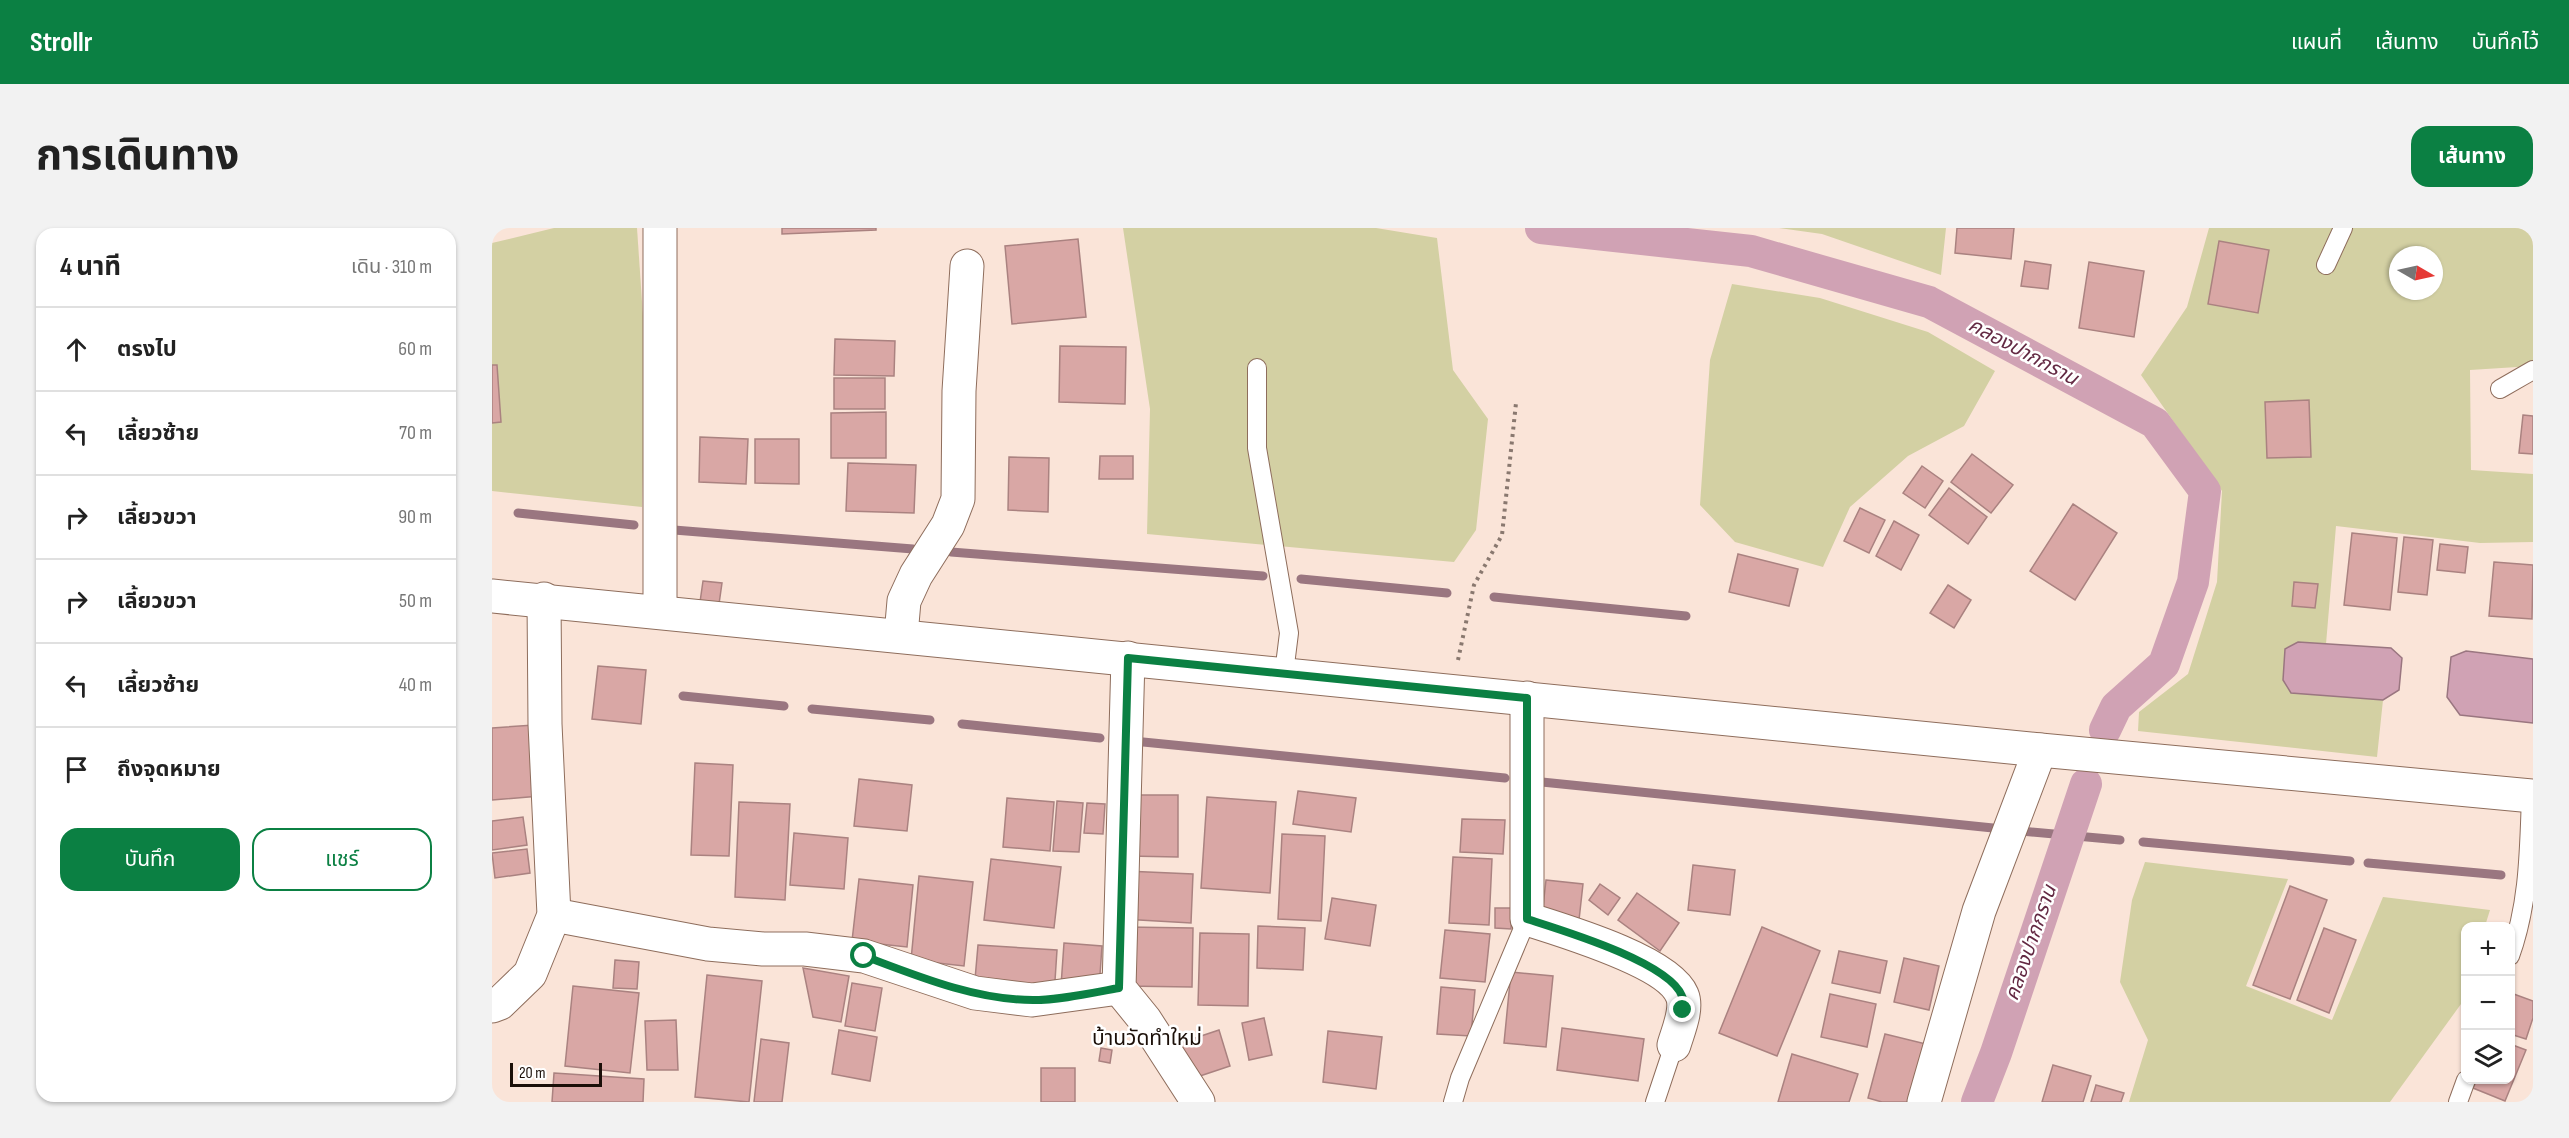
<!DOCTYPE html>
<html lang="th">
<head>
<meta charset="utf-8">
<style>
  body { margin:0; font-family:"Sofia Sans Condensed","Noto Sans Thai",sans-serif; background:#f2f2f2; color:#222 }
  .controls { position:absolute; right:18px; bottom:18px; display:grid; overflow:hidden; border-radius:12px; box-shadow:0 2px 4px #0004 }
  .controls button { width:54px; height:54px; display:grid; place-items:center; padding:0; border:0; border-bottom:2px solid #e0e0e0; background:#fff; color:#222; font:30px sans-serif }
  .compass { position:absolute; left:1897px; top:18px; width:54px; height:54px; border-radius:50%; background:#fff; box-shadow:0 2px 4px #0004; rotate:99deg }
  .scale { position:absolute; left:18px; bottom:15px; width:92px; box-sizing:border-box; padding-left:6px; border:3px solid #1b0f08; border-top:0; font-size:16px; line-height:21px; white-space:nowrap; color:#1b0f08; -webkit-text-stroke:4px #fff; paint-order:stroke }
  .stop { position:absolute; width:18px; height:18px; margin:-14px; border:4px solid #0b8043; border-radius:50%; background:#fff }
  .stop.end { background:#0b8043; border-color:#fff; box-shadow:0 2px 6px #0008 }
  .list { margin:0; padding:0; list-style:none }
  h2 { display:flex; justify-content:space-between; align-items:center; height:78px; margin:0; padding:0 24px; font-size:26px }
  h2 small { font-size:20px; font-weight:400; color:#767676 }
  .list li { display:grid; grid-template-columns:39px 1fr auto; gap:18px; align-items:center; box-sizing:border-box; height:84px; padding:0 24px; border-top:2px solid #e0e0e0 }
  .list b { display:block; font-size:22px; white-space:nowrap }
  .list em { font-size:20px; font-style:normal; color:#767676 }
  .actions { display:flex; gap:12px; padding:18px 24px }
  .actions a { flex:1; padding:14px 0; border:2px solid #0b8043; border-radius:18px; text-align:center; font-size:21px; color:#0b8043 }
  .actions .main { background:#0b8043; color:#fff }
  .icon { flex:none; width:33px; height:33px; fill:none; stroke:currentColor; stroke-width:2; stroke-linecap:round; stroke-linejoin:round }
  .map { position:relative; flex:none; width:2041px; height:874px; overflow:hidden; border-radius:18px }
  header { display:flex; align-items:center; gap:36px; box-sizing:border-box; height:84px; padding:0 30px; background:#0b8043; color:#fff }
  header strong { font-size:28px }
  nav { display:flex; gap:33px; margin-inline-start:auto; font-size:21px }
  .intro { display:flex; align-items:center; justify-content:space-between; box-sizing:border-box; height:144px; padding:0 36px }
  h1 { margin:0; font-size:42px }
  .button { padding:15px 27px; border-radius:18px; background:#0b8043; color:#fff; font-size:21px; font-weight:700 }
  main { display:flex; gap:36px; padding:0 36px }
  aside { flex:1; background:#fff; border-radius:18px; box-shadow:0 2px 4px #0004 }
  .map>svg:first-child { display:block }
  .green { fill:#d3d0a3; fill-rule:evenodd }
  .water { fill:#d0a2b4; stroke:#9a7680; stroke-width:1.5 }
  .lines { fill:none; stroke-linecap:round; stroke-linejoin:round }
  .stream { stroke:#9a7680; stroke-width:9 }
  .canal { stroke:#d0a2b4; stroke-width:32 }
  .building { fill:#d9a7a5; stroke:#aa8280; stroke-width:1.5 }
  .service-casing { stroke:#8e6d5c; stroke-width:20 }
  .minor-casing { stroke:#8e6d5c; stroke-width:35 }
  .secondary-casing { stroke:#8e6d5c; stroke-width:35 }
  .path { stroke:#89786f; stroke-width:4; stroke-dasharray:3 4.5; stroke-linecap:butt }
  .service { stroke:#fff; stroke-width:18 }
  .minor { stroke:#fff; stroke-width:33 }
  .secondary { stroke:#fff; stroke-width:33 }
  .route { stroke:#0b8043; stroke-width:8 }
  .labels { text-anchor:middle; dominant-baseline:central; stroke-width:5; stroke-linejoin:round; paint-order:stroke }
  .water-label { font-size:20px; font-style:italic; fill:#632943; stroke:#fff }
  .quarter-label { font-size:21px; fill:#1b0f08; stroke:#fff }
</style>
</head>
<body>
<header>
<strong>Strollr</strong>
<nav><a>แผนที่</a><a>เส้นทาง</a><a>บันทึกไว้</a></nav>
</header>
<div class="intro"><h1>การเดินทาง</h1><a class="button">เส้นทาง</a></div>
<main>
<aside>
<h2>4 นาที<small>เดิน · 310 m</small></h2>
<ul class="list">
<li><svg class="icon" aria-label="ahead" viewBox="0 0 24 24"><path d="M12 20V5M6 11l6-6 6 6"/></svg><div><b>ตรงไป</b></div><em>60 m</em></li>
<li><svg class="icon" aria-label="left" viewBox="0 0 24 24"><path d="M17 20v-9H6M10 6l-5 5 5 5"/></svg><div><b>เลี้ยวซ้าย</b></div><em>70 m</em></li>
<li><svg class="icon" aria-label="right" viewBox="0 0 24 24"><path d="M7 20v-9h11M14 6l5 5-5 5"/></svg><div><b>เลี้ยวขวา</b></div><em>90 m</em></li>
<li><svg class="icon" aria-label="right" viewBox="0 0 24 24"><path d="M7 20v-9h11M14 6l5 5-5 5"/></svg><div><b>เลี้ยวขวา</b></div><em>50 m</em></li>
<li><svg class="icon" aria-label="left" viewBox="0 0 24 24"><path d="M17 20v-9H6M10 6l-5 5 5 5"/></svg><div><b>เลี้ยวซ้าย</b></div><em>40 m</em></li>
<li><svg class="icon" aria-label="arrive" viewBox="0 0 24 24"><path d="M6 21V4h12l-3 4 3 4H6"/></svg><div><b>ถึงจุดหมาย</b></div></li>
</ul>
<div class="actions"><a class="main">บันทึก</a><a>แชร์</a></div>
</aside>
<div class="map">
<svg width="2041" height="874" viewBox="0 0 2041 874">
  <rect width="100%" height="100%" fill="#fae4d8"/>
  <g class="green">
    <path d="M 62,0 L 145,0 L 154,132 L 150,279 L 0,263 L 0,15 Z"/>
    <path d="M 631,0 L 884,0 L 945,10 L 961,142 L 996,191 L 984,302 L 962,334 L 655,306 L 658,181 Z"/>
    <path d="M 1287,0 L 1454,0 L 1449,47 L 1330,6 Z"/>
    <path d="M 1717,0 L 2041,0 L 2041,138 L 1978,142 L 1979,242 L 2041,246 L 2041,314 L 1988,315 L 1844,298 L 1834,416 L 1806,414 L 1799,465 L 1891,472 L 1885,529 L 1646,503 L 1647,484 L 1696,446 L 1725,354 L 1730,263 L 1649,147 L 1695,79 ZM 1906,27 L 1942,27 L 1942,63 L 1906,63 Z"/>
    <path d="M 1240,56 L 1328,70 L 1436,104 L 1503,143 L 1472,198 L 1416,228 L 1358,279 L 1331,339 L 1243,314 L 1208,277 L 1218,132 Z"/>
    <path d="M 1653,634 L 1796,651 L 1754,758 L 1840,792 L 1891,669 L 1998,682 L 1993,698 L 1974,698 L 1973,761 L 1969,776 L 1898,874 L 1637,874 L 1656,812 L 1628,754 L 1640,672 Z"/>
  </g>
  <g class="water">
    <path d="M 1806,414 L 1899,420 L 1910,430 L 1907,462 L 1891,472 L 1799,465 L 1791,452 L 1793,421 Z"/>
    <path d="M 1974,423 L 2041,431 L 2041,495 L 1968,487 L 1955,469 L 1959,429 Z"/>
  </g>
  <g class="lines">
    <g class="stream">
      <path d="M 26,285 L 142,297"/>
      <path d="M 182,302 L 421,321"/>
      <path d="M 459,324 L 771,348"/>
      <path d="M 809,351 L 955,365"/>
      <path d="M 1002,369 L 1194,388"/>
      <path d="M 191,468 L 292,478"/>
      <path d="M 320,481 L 438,492"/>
      <path d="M 470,496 L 608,510"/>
      <path d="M 641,513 L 1013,550"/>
      <path d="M 1040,553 L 1501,600"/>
      <path d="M 1529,603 L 1628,612"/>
      <path d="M 1651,614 L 1858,633"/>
      <path d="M 1876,635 L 2009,647"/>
    </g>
    <g class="canal">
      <path d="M 1049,0 L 1259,23 L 1437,74 L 1663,195 L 1713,263 L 1701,354 L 1672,436 L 1624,479 L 1613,502"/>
      <path d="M 1485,874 L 1504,825 L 1594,556"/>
    </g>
  </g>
  <g class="building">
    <path d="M 290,0 L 384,0 L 384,2 L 290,6 Z"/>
    <path d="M 1465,0 L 1522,0 L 1519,31 L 1463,25 Z"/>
    <path d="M 586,11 L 594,89 L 520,96 L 513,18 Z"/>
    <path d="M 1727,13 L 1777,22 L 1766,85 L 1716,76 Z"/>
    <path d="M 1533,33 L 1559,37 L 1556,61 L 1529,58 Z"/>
    <path d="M 1597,34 L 1652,43 L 1642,109 L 1587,100 Z"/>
    <path d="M 343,111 L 403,113 L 402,148 L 342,147 Z"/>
    <path d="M 568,118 L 634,119 L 633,176 L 567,174 Z"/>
    <path d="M 0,137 L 5,137 L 9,194 L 0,195 Z"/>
    <rect x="342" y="150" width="51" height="31"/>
    <path d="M 1817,172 L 1819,229 L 1775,230 L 1773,174 Z"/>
    <path d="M 394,184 L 394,230 L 339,230 L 339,185 Z"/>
    <path d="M 2031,187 L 2041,188 L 2041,226 L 2027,225 Z"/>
    <path d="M 208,209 L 256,211 L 254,256 L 207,254 Z"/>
    <path d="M 263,211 L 307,211 L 307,256 L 263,255 Z"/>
    <path d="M 1480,226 L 1521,257 L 1499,285 L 1459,254 Z"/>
    <path d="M 608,228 L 641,228 L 641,251 L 607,251 Z"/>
    <path d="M 517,229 L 557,230 L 556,284 L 516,282 Z"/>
    <path d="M 356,235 L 424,237 L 422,285 L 354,283 Z"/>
    <path d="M 1430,238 L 1451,253 L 1433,280 L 1411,265 Z"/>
    <path d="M 1457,260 L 1495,289 L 1476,316 L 1437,287 Z"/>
    <path d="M 1581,276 L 1625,305 L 1583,372 L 1538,343 Z"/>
    <path d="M 1368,280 L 1393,292 L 1377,325 L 1352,313 Z"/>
    <path d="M 1402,293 L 1427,307 L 1409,342 L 1384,328 Z"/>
    <path d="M 1860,305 L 1905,310 L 1898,382 L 1852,377 Z"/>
    <path d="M 1912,309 L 1941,312 L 1935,367 L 1906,364 Z"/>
    <path d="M 1948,316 L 1976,319 L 1973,345 L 1945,342 Z"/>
    <path d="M 1246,326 L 1306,341 L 1297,378 L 1237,364 Z"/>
    <path d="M 2002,334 L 2041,337 L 2040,391 L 1997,388 Z"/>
    <path d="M 211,353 L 230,355 L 227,376 L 208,374 Z"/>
    <path d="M 1802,354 L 1826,356 L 1823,380 L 1800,378 Z"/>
    <path d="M 1456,357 L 1479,372 L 1462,400 L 1438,385 Z"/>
    <path d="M 106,438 L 154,442 L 149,496 L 100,491 Z"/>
    <path d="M 42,497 L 48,568 L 0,572 L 0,500 Z"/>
    <path d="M 203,535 L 241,537 L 237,628 L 199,627 Z"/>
    <path d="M 367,551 L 420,557 L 415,603 L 362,598 Z"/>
    <path d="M 806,563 L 864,570 L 859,604 L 801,596 Z"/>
    <path d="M 636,567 L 686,567 L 686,629 L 636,628 Z"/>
    <path d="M 715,569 L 784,574 L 778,665 L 709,660 Z"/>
    <path d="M 515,570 L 562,574 L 558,623 L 511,619 Z"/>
    <path d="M 565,573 L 591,575 L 587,624 L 561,623 Z"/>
    <path d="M 247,574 L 298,576 L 293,672 L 243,669 Z"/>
    <path d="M 595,575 L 613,576 L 611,606 L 592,605 Z"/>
    <path d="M 31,589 L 35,617 L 0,622 L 0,593 Z"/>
    <path d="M 970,591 L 1013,592 L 1011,626 L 968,624 Z"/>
    <path d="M 302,605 L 356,610 L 352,661 L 298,657 Z"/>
    <path d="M 790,606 L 833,608 L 829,693 L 786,691 Z"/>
    <path d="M 35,621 L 38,645 L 3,650 L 0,625 Z"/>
    <path d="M 961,629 L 1000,631 L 997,697 L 957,695 Z"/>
    <path d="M 499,631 L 569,639 L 562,700 L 492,692 Z"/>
    <path d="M 1201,637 L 1243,642 L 1238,687 L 1196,682 Z"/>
    <path d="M 633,643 L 701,646 L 699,695 L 630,691 Z"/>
    <path d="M 427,648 L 481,654 L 472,738 L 419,732 Z"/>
    <path d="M 367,651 L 421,657 L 415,719 L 360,713 Z"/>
    <path d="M 1054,652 L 1091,656 L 1087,692 L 1050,688 Z"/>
    <path d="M 1108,656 L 1128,670 L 1116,687 L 1097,672 Z"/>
    <path d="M 1798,658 L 1835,672 L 1798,771 L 1761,757 Z"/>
    <path d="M 1145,665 L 1187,695 L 1168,723 L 1126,692 Z"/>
    <path d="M 840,670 L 884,677 L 878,718 L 833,711 Z"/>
    <path d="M 1003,680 L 1020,680 L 1019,701 L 1003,700 Z"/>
    <path d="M 766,698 L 813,700 L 811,742 L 765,740 Z"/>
    <path d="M 634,699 L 701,700 L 700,759 L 632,758 Z"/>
    <path d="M 1270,699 L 1328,723 L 1285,828 L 1227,805 Z"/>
    <path d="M 1832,700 L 1864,712 L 1837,785 L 1805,772 Z"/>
    <path d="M 953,702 L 998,706 L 993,754 L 948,750 Z"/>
    <path d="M 708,705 L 757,706 L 756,778 L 706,777 Z"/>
    <path d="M 572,715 L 610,718 L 607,761 L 569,758 Z"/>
    <path d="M 486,717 L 565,722 L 562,768 L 482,763 Z"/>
    <path d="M 1347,723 L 1395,733 L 1388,765 L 1340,755 Z"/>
    <path d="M 1412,730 L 1447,738 L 1437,782 L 1402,774 Z"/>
    <path d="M 123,732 L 147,734 L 145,761 L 121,760 Z"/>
    <path d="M 311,740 L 357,748 L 349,794 L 321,789 Z"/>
    <path d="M 1019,744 L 1061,748 L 1054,819 L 1012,815 Z"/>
    <path d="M 215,747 L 270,753 L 257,874 L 203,869 Z"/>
    <path d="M 360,755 L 390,760 L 383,803 L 353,798 Z"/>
    <path d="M 81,758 L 147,765 L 138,845 L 73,838 Z"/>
    <path d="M 949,759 L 983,762 L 979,808 L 945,806 Z"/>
    <path d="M 2019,765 L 2041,773 L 2041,790 L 2034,811 L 2018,806 Z"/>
    <path d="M 1338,766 L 1384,776 L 1375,819 L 1329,809 Z"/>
    <path d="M 772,790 L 780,827 L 757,832 L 750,795 Z"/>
    <path d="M 184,792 L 186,842 L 155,842 L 153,793 Z"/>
    <path d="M 1070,800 L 1152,811 L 1146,853 L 1065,842 Z"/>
    <path d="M 347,802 L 385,809 L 378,853 L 340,846 Z"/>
    <path d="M 727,802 L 738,838 L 693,853 L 682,817 Z"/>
    <path d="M 836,803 L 890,809 L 884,861 L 831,854 Z"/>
    <path d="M 1393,806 L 1434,816 L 1419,874 L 1390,874 L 1376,870 Z"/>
    <path d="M 269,811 L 297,815 L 290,874 L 262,874 Z"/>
    <path d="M 2018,816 L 2034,822 L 2013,873 L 1981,860 L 1985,852 L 2018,852 Z"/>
    <path d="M 609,820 L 620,822 L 618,835 L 607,833 Z"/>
    <path d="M 1300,826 L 1366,846 L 1357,874 L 1286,874 Z"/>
    <path d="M 1561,837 L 1599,848 L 1591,874 L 1550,874 Z"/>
    <rect x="549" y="840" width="34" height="34"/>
    <path d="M 62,845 L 152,851 L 151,874 L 60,874 Z"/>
    <path d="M 1604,857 L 1632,865 L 1629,874 L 1599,874 Z"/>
  </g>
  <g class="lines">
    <g class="service-casing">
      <g id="service">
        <path d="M 1834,37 L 1851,0"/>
        <path d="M 765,140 L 765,220 L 797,405 L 792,445"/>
        <path d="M 2008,161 L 2041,142"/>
        <path d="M 2018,728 C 2037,676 2037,622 2039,568"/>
        <path d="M 961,874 L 968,850 L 1035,691"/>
        <path d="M 1163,874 L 1182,817"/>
        <path d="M 1966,874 L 1974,852"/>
      </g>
    </g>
    <g class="minor-casing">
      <g id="minor">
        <path d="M 168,0 L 168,383"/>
        <path d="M 409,407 L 412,373 L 424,347 L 456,297 L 466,271 L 467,163 L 475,38"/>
        <path d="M 636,430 L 627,760 L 653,792 L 706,874"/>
        <path d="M 1035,470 L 1035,691 C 1069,702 1176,733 1190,767 C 1196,781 1186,803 1182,817"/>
        <path d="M 62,687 L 216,716 L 271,721 L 313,721 L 372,728 L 483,765 L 540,772 L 627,760"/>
        <path d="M 0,778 L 8,775 L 38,746 L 62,687 L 53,496 L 52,371"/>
        <path d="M 1432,874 L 1487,683 L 1548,522"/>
      </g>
    </g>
    <g class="secondary-casing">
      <path id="secondary" d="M 0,368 L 1548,522 L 2041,568"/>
    </g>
    <path class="path" d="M 966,432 L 982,357 L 1010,307 L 1024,175"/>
    <use href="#service" class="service"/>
    <use href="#minor" class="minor"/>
    <use href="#secondary" class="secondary"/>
  </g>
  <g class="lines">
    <path class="route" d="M 372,728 C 425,748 483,772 541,772 C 569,772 599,765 627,760 L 636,430 L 1035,470 L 1035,691 C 1069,702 1177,734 1190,768 C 1192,771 1191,778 1191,782"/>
  </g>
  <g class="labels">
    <g class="water-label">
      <text transform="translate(1531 124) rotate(28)">คลองปากกราน</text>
      <text transform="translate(1539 715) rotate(-71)">คลองปากกราน</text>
    </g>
    <g class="quarter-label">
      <text x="655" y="810">บ้านวัดทำใหม่</text>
    </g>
  </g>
</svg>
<div class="controls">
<button>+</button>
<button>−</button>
<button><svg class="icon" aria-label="layers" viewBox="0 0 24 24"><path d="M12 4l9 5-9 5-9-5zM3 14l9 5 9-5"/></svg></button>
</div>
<svg class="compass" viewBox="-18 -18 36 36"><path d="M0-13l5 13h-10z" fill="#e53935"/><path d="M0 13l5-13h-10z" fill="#767676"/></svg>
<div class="scale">20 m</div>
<div class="stop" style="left:372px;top:728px"></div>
<div class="stop end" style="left:1191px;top:782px"></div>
</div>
</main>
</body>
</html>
